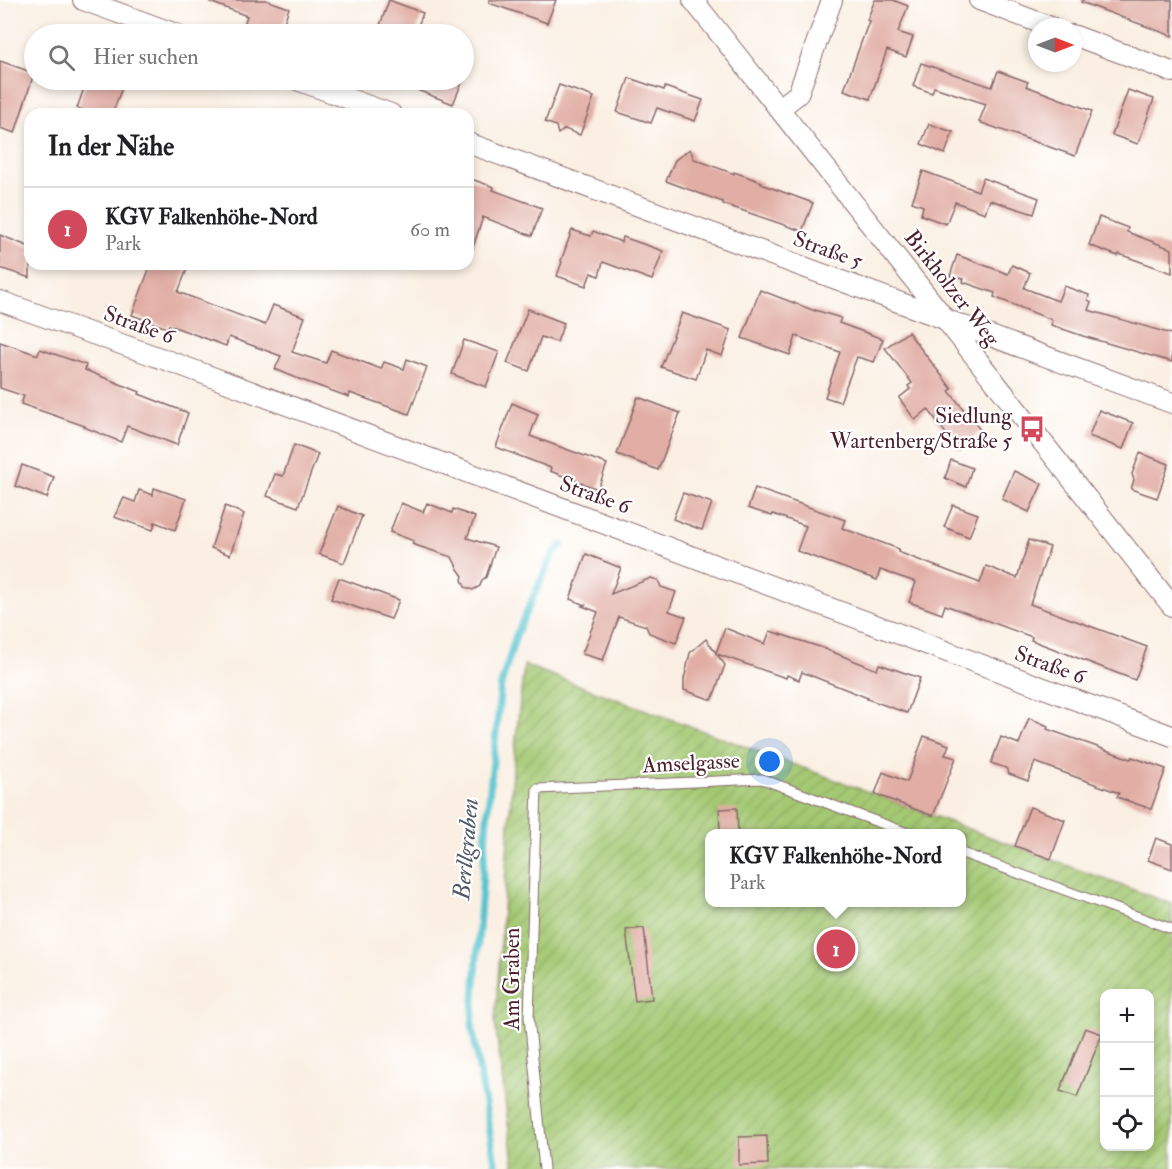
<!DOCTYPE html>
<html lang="de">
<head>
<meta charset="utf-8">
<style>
  body { margin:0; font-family:"IM FELL Double Pica",serif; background:#f2f2f2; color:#202124 }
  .controls { position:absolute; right:18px; bottom:18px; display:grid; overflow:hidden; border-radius:12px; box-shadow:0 3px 9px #0003 }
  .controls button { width:54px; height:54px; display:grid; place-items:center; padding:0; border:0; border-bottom:2px solid #e0e0e0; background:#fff; color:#202124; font:30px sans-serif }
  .compass { position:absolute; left:1028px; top:18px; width:54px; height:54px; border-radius:50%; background:#fff; box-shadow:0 3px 9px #0003; rotate:90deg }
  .you { position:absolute; left:770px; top:762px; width:21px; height:21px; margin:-15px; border:4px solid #fff; border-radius:50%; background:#1a73e8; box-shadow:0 0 0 9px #1a73e833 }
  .badge { display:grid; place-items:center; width:39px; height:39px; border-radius:50%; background:#d1495b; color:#fff; font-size:20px; font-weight:700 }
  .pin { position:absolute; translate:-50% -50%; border:3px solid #fff; box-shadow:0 2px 6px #0006 }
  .popup { position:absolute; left:705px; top:829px; width:261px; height:78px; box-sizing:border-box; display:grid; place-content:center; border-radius:12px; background:#fff; filter:drop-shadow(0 2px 4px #0005); font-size:20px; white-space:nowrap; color:#757577 }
  .popup b { font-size:22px; color:#202124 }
  .popup::after { content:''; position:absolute; left:50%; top:100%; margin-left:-12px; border:12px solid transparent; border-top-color:#fff }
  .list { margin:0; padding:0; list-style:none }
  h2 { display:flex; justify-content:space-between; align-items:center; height:78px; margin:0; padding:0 24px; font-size:26px }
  h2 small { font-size:20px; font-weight:400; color:#757577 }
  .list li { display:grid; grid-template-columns:39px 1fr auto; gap:18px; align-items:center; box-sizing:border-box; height:84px; padding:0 24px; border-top:2px solid #e0e0e0 }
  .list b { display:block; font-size:22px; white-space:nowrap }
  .list p { margin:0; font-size:20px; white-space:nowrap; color:#757577 }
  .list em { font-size:20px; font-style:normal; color:#757577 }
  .icon { flex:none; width:33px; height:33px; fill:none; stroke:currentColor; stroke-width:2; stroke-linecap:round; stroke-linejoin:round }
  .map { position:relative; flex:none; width:1172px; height:1169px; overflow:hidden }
  .search { position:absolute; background:#fff; box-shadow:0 3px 9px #0003; left:24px; top:24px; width:450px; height:66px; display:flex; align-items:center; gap:15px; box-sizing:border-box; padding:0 21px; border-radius:33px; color:#757577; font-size:22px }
  .panel { position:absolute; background:#fff; box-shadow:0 3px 9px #0003; left:24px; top:108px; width:450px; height:162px; border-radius:18px }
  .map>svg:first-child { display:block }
  .garden { fill:url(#garden-furrows); stroke:#77744f; stroke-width:1.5; fill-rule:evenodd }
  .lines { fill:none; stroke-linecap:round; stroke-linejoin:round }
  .stream { stroke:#58c4cf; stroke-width:7 }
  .building { fill:#e1ada4 }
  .service-casing { stroke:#88686b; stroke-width:11 }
  .minor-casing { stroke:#88686b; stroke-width:22 }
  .service { stroke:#fff; stroke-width:9 }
  .minor { stroke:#fff; stroke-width:20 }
  .labels { text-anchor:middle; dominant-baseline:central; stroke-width:4.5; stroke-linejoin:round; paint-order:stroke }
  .street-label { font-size:22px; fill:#4a1f2b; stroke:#fff }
  .poi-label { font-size:22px; fill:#4a1f2b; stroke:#fff; text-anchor:end }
  .water-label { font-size:24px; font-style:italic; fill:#4f5964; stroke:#fff }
</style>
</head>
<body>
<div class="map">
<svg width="1172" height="1169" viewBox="0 0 1172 1169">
  <defs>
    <pattern id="garden-furrows" width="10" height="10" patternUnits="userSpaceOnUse" patternTransform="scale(1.5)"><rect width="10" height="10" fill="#a4c973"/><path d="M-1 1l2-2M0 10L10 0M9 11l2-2" fill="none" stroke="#8fac64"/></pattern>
  </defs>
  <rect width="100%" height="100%" fill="#fff"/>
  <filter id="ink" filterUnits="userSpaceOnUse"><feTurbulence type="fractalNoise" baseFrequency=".0167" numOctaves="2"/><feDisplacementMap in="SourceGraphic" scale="12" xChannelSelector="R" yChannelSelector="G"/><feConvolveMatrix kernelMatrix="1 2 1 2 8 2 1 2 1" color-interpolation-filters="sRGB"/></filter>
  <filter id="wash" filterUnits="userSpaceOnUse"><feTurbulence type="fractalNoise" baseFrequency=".008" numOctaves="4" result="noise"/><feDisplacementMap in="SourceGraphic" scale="24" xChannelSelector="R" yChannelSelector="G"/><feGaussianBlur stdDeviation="1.35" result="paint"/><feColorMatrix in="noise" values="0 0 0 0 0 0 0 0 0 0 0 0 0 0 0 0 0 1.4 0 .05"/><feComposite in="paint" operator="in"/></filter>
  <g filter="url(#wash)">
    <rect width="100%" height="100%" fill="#faefe2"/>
    <path class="garden" d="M 524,665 L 1172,904 L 1172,1169 L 514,1169 L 495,1022 L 514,757 ZM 710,834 L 962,834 L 962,902 L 710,902 ZM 1104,994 L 1150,994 L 1150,1146 L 1104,1146 Z"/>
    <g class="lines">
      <path class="stream" d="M 496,1169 L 472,1026 L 487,818 L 501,685 L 516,635 L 553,554 L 562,545"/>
    </g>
    <g id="blocks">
      <g class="building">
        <path d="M 211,0 L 266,0 L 289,8 L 280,34 L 268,34 L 244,25 L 247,16 L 210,2 Z"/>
        <path d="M 389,0 L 423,13 L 415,34 L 389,34 L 378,31 Z"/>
        <path d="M 489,0 L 556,0 L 547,23 L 489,3 Z"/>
        <path d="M 875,0 L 893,0 L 908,6 L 898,32 L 913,37 L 906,57 L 887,50 L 870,99 L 844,90 L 869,21 L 867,20 Z"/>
        <path d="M 1082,0 L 1172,0 L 1172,36 L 1081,2 Z"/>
        <path d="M 0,61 L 34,73 L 15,133 L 0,128 Z"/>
        <path d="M 921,63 L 992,87 L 998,71 L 1028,82 L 1026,86 L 1092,111 L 1075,156 L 979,122 L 986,104 L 934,87 L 932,93 L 913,86 Z"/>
        <path d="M 629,78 L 664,90 L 665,87 L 703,100 L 695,121 L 657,108 L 651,123 L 617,112 Z"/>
        <path d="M 87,80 L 125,80 L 112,114 L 93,114 L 77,108 Z"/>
        <path d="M 395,80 L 463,80 L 453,104 L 394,81 Z"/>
        <path d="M 559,85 L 594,97 L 580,135 L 565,129 L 558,134 L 556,126 L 545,122 Z"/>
        <path d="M 1128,90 L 1154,99 L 1138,144 L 1112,135 Z"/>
        <path d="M 929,124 L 953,132 L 945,154 L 921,144 Z"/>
        <path d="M 690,149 L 694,159 L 734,174 L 734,172 L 762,182 L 761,184 L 813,203 L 802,231 L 723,204 L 723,202 L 666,181 L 675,160 Z"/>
        <path d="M 923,171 L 978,191 L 983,178 L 1039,198 L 1034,214 L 990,200 L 985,213 L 955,202 L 946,224 L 921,215 L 923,206 L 912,202 Z"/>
        <path d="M 468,178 L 494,187 L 493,190 L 542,208 L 532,236 L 483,217 L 471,253 L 468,252 Z"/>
        <path d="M 1099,217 L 1128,228 L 1127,232 L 1172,249 L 1172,273 L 1119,254 L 1118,256 L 1089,245 Z"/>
        <path d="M 572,230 L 591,236 L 593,231 L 621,242 L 623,237 L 663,251 L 652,280 L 603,262 L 599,276 L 591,273 L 586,286 L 557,276 L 562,262 L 561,261 Z"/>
        <path d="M 0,235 L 30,247 L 30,278 L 0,268 Z"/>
        <path d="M 957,255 L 1008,274 L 1012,265 L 1030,273 L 1024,288 L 1058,301 L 1064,286 L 1089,295 L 1088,300 L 1091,302 L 1088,310 L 1172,334 L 1172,362 L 1083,336 L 1051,325 L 1052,320 L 994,297 L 995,293 L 963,282 L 964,279 L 950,276 Z"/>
        <path d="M 151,264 L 189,264 L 178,292 L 265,325 L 273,305 L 305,317 L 292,352 L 326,363 L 331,350 L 381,369 L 384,362 L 404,369 L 407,359 L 427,367 L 409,414 L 350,393 L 349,397 L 299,379 L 275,369 L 281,356 L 229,337 L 226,346 L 169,325 L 167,328 L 132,315 Z"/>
        <path d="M 760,290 L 815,311 L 815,310 L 841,318 L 839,323 L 883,339 L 874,362 L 857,357 L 840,402 L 825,397 L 840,352 L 796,336 L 790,355 L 742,338 Z"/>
        <path d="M 528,309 L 564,323 L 557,342 L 541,337 L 529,371 L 507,363 Z"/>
        <path d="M 682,313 L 731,330 L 722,356 L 706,350 L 696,379 L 661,367 Z"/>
        <path d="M 908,332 L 952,389 L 949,391 L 981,431 L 958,450 L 928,409 L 915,420 L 899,398 L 910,389 L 908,386 L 912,383 L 885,348 Z"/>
        <path d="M 464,340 L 499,352 L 486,387 L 452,374 Z"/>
        <path d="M 0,342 L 38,355 L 40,349 L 86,365 L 85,370 L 140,392 L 139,394 L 188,413 L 177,445 L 127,426 L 121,442 L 84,427 L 85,426 L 21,404 L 24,396 L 0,388 Z"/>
        <path d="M 638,397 L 680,413 L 658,470 L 617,454 Z"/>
        <path d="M 512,403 L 538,414 L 530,436 L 607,464 L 598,489 L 550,471 L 551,468 L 496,447 Z"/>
        <path d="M 1099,410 L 1133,423 L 1123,449 L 1089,436 Z"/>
        <path d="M 294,445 L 318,454 L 298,507 L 267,496 L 275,474 L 283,476 Z"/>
        <path d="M 1140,453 L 1169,464 L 1157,498 L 1131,489 L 1134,480 L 1132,474 Z"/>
        <path d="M 951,460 L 972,468 L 966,487 L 945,478 Z"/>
        <path d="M 22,465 L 54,477 L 47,498 L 15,486 Z"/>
        <path d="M 1014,471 L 1042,484 L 1029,512 L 1002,499 Z"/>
        <path d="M 154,488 L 186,499 L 175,530 L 155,522 L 153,530 L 114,517 L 124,498 L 135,502 L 139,490 L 153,495 Z"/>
        <path d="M 755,488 L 845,520 L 842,528 L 899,549 L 898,552 L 980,583 L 986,566 L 1017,578 L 1029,540 L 1050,547 L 1030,604 L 1147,647 L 1135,680 L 1031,640 L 1032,637 L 945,605 L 942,614 L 909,602 L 916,582 L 880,570 L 877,580 L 797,551 L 806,526 L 773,514 L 772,516 L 748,508 Z"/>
        <path d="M 683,493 L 712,503 L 702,530 L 673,519 Z"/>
        <path d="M 401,503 L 423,512 L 427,503 L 452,513 L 453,509 L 475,517 L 467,538 L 496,547 L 486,577 L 482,580 L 480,586 L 473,590 L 465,587 L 462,580 L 463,576 L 458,569 L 452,557 L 412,544 L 414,541 L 390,532 Z"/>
        <path d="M 953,505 L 978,514 L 969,537 L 944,527 Z"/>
        <path d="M 225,506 L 244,514 L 230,555 L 211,548 Z"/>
        <path d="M 338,506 L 362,516 L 344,563 L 319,554 Z"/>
        <path d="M 586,554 L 621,568 L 611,594 L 651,578 L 658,580 L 661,587 L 676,592 L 669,611 L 686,617 L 676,643 L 649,633 L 646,626 L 619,617 L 603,660 L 582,654 L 598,612 L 582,606 L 585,605 L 570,599 Z"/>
        <path d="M 339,578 L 399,600 L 391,619 L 331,599 Z"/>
        <path d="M 725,628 L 765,644 L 770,631 L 823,648 L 877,670 L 879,664 L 920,678 L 907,713 L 867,699 L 868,698 L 802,672 L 799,680 L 787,675 L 786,678 L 717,654 L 725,665 L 712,700 L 684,690 L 684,679 L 690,653 L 706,639 L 716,653 Z"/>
        <path d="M 1029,718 L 1048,726 L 1047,729 L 1131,759 L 1132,757 L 1166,769 L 1151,809 L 1117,797 L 1119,793 L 1035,762 L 1028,781 L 1009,774 L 1006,768 L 991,763 L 1001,737 L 1019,744 Z"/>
        <path d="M 924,736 L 949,745 L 945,755 L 956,758 L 933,816 L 875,794 L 883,772 L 907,782 Z"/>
        <path d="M 1030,807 L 1065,820 L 1051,859 L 1015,846 Z"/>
        <path d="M 737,808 L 738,834 L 720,834 L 719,809 Z"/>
        <path d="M 1156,838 L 1172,844 L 1172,869 L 1148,860 Z"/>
        <path d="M 644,928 L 652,999 L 635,1001 L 626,930 Z"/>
        <path d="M 1085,1028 L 1102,1034 L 1077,1097 L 1060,1091 Z"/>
        <path d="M 767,1136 L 768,1164 L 739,1165 L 739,1137 Z"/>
      </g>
    </g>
  </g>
  <g filter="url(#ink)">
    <use href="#blocks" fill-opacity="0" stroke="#88686b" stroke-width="1.5"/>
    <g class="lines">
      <g class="service-casing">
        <g id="service">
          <path d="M 962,853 L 1172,929"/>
          <path d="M 544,1169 L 529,1017 L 537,789 L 762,779 L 910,834"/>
        </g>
      </g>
      <g class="minor-casing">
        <g id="minor">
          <path d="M 83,0 L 176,34"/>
          <path d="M 693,0 L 1172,606"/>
          <path d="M 979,0 L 1051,27"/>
          <path d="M 1073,35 L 1172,72"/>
          <path d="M 297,80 L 391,114"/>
          <path d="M 780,108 L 798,94 L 832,0"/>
          <path d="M 468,143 L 1172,403"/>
          <path d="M 0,301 L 180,365 L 1172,736"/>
        </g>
      </g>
      <use href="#service" class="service"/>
      <use href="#minor" class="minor"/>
    </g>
  </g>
  <defs>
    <g id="bus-bare" transform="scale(2.07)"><path d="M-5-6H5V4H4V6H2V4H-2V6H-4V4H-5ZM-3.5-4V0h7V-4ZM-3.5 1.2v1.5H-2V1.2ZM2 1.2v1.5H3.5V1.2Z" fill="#d1495b" stroke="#fff" stroke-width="2.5" paint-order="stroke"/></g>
  </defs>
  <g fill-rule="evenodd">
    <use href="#bus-bare" x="1032" y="429"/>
  </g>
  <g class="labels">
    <g class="street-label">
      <text transform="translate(828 250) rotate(20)">Straße 5</text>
      <text transform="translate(952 288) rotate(52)">Birkholzer Weg</text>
      <text transform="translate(139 325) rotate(20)">Straße 6</text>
      <text transform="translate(595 495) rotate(20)">Straße 6</text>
      <text transform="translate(1050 665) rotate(20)">Straße 6</text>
      <text transform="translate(691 763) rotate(-3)">Amselgasse</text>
      <text transform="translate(512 979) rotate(-90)">Am Graben</text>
    </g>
    <g class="poi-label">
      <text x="1012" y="416">Siedlung<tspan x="1012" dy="25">Wartenberg/Straße 5</tspan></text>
    </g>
    <g class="water-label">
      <text transform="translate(466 849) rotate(-85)">Berllgraben</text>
    </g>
  </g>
</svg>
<div class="controls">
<button>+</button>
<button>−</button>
<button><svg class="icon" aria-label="locate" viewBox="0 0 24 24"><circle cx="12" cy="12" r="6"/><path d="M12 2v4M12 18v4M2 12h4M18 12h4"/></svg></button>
</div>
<svg class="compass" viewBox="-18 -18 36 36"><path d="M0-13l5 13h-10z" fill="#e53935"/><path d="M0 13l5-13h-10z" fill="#757577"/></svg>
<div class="you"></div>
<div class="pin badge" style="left:836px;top:949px">1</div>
<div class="popup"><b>KGV Falkenhöhe-Nord</b>Park</div>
<div class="search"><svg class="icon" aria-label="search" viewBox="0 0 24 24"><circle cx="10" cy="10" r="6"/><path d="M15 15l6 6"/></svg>Hier suchen</div>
<section class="panel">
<h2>In der Nähe<small></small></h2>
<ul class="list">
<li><span class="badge">1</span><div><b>KGV Falkenhöhe-Nord</b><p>Park</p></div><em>60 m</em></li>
</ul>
</section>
</div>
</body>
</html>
